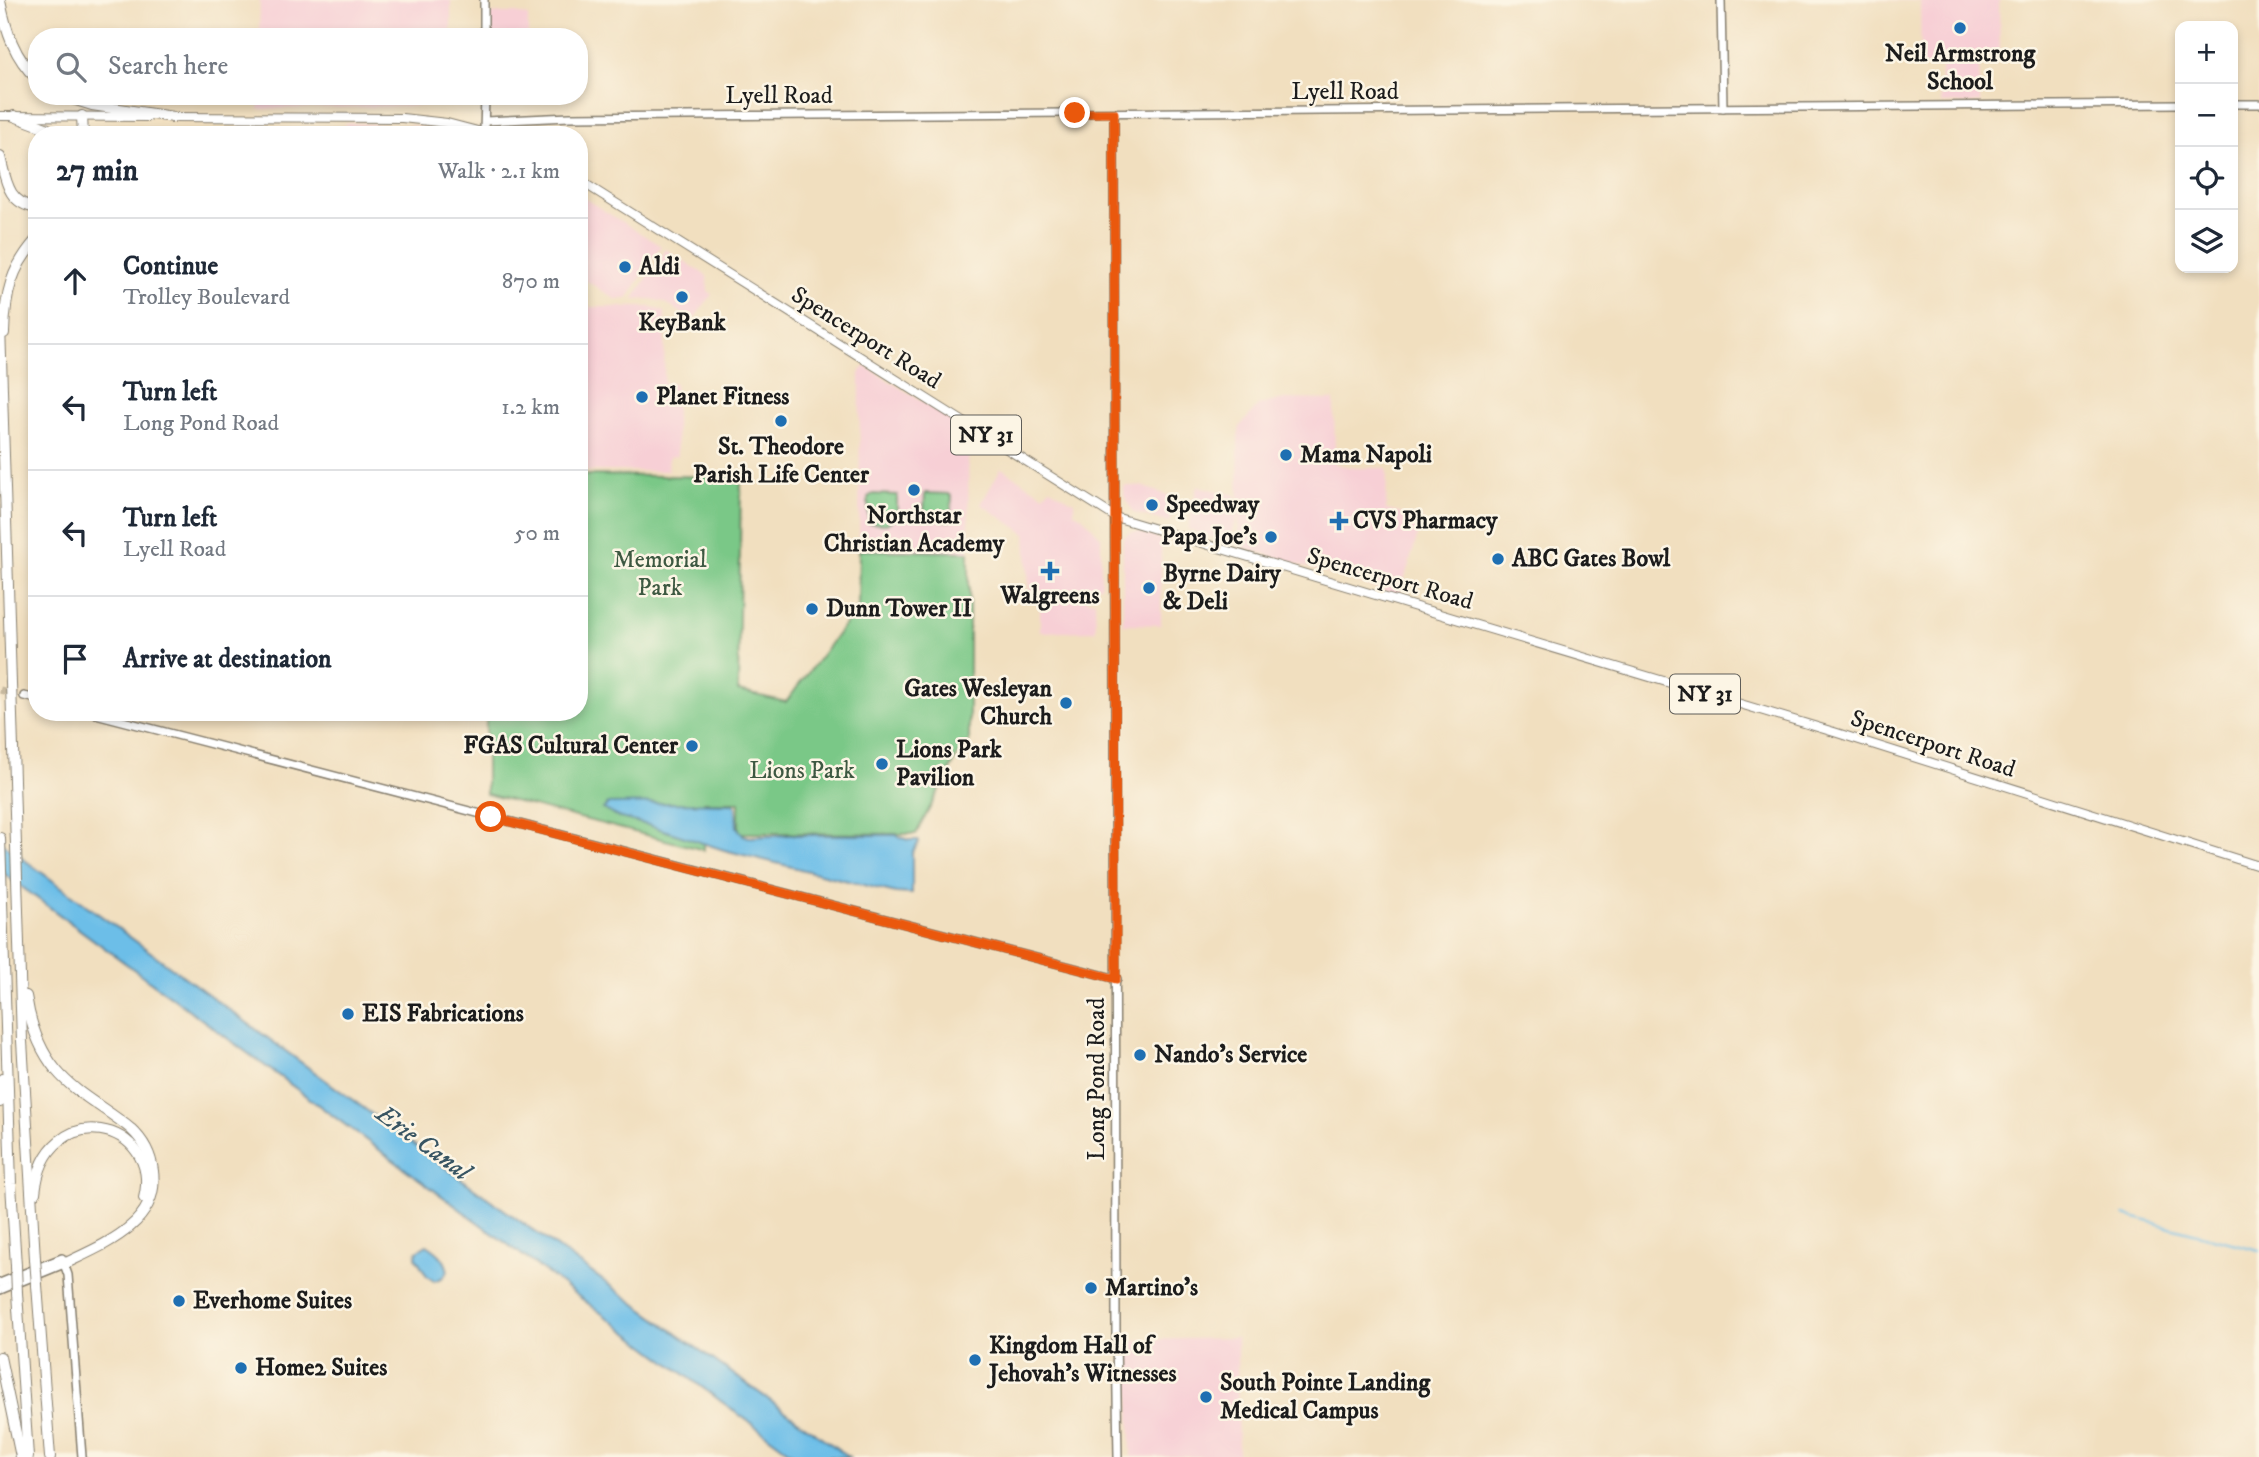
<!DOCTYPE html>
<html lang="en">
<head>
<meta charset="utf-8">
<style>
  body { margin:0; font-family:"IM FELL DW Pica",serif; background:#f2f2f3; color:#1f2937 }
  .controls { position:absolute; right:21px; top:21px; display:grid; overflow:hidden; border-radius:14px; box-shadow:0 4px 10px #0003 }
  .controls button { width:63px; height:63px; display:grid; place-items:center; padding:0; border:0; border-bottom:2px solid #e0e1e3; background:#fff; color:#1f2937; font:35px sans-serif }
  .stop { position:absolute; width:21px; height:21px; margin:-16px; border:5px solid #ea580c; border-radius:50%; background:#fff }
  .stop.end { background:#ea580c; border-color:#fff; box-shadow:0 2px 7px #0008 }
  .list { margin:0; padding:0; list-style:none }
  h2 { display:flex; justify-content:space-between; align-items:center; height:91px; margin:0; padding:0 28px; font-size:30px }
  h2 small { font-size:23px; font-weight:400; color:#747a83 }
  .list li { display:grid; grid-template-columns:46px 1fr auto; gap:21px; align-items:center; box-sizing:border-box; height:126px; padding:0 28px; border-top:2px solid #e0e1e3 }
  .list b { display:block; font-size:26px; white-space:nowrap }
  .list p { margin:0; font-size:23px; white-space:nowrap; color:#747a83 }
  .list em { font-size:23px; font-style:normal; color:#747a83 }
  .icon { flex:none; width:38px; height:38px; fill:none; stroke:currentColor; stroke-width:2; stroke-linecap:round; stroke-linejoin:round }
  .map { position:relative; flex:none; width:2259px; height:1457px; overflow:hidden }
  .search { position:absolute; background:#fff; box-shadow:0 4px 10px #0003; left:28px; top:28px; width:560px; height:77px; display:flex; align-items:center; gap:18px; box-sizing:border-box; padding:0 24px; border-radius:28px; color:#747a83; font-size:26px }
  .panel { position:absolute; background:#fff; box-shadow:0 4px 10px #0003; left:28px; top:126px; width:560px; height:595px; border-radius:28px }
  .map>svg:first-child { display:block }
  .built { fill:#f7cfd5 }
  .green { fill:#7ac887; stroke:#4b7252; stroke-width:2 }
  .water { fill:#6cbee8; stroke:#446d82; stroke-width:2 }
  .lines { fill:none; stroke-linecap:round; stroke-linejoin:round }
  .stream { stroke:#6cbee8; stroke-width:2 }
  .secondary-tunnel { stroke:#c6b89e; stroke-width:7; stroke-dasharray:7 3.5; stroke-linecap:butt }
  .secondary-casing { stroke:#867e6e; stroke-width:10 }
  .primary-casing { stroke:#867e6e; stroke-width:10 }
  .highway-casing { stroke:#867e6e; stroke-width:12 }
  .secondary { stroke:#fff; stroke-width:7 }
  .primary { stroke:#fff; stroke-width:8 }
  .highway { stroke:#fff; stroke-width:10 }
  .highway-bridge-casing { stroke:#867e6e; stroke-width:12; stroke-linecap:butt }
  .highway-bridge { stroke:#fff; stroke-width:10 }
  .route { stroke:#ea580c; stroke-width:9 }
  .poi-dot { fill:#1f6fb2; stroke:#fcf5e5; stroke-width:2.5 }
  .labels { text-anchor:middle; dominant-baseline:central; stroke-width:5; stroke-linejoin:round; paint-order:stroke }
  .shield { fill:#fcf5e5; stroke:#5f5d58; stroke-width:2 }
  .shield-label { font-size:23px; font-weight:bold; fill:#1c1c1c }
  .poi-label { font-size:24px; font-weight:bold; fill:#1c1c1c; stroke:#fcf5e5; text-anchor:start }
  .street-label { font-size:24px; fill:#1c1c1c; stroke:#fcf5e5 }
  .park-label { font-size:24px; fill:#3d5841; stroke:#fcf5e5 }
  .water-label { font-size:26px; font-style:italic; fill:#385563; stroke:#fcf5e5 }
</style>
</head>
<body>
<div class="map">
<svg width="2259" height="1457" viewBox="0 0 2259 1457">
  <rect width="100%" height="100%" fill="#fcf5e5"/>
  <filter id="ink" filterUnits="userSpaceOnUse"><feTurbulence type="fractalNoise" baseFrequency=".0143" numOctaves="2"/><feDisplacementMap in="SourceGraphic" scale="14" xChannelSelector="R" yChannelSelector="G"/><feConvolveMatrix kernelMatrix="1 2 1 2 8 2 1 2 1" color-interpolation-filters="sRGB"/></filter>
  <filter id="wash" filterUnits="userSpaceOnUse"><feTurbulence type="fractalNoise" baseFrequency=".00686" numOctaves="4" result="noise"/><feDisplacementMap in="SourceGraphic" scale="28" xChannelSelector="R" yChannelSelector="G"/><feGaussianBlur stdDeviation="1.57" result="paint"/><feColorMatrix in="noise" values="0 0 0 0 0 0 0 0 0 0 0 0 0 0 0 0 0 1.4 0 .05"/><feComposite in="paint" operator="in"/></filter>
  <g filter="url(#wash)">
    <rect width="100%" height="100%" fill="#f1dfbf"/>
    <g class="built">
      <path d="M 260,0 L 451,0 L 451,37 L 259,37 Z"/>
      <path d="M 1862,0 L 1999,0 L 2000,55 L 1979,56 L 1980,103 L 1941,104 L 1941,66 L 1921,66 L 1920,1 Z"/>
      <path d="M 501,13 L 516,13 L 528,16 L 528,37 L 491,37 L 490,14 Z"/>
      <path d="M 259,96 L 474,96 L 468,105 L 259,109 Z"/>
      <path d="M 347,123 L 415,126 L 462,135 L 342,135 L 345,124 Z"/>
      <path d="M 582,197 L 661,246 L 627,299 L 615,299 L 579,276 L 581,261 L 579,260 L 579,202 Z"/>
      <path d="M 666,249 L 707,276 L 708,292 L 712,294 L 693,320 L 664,302 L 651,299 L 633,300 Z"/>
      <path d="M 579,307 L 652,307 L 665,312 L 664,383 L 675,383 L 677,456 L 669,457 L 668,471 L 579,471 Z"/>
      <path d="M 865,366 L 968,430 L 969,552 L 859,550 L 860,371 Z"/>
      <path d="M 1284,399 L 1334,400 L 1335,464 L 1356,468 L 1387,468 L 1386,510 L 1423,519 L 1399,596 L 1236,545 L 1239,528 L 1238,438 L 1240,426 L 1259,405 Z"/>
      <path d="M 1001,468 L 1044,495 L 1050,488 L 1074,502 L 1074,512 L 1083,517 L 1101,537 L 1101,586 L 1089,586 L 1085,590 L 1029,592 L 1026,534 L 981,504 Z"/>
      <path d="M 1124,486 L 1141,486 L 1176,498 L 1169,522 L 1134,513 L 1124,496 Z"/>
      <path d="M 1197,486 L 1236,495 L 1238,517 L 1229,542 L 1188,530 Z"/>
      <path d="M 1130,532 L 1139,532 L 1161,539 L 1161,625 L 1123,624 L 1123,538 Z"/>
      <path d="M 1086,592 L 1086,600 L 1095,601 L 1096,629 L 1094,631 L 1040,632 L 1040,607 L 1043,599 L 1049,593 Z"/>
      <path d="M 1237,1338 L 1238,1456 L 1131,1457 L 1129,1340 Z"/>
    </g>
    <g class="green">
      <path d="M 579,475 L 741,477 L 738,691 L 786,702 L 858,607 L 859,550 L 969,552 L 969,743 L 957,745 L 962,747 L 916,834 L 739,833 L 739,802 L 704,802 L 704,850 L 486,794 L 486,712 L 579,712 Z"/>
      <path d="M 925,493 L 949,494 L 952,497 L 950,521 L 931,519 L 924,511 Z"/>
      <path d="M 873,494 L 897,495 L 897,517 L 886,524 L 869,523 L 868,497 Z"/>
    </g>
    <g class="water">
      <path d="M 674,803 L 734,804 L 736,807 L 737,827 L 743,835 L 749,837 L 789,835 L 896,835 L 908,840 L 918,840 L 919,842 L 912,853 L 912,894 L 896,893 L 724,850 L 648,825 L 620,818 L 603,809 L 608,804 Z"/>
      <path d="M 0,842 L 421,1150 L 849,1457 L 797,1457 L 0,871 Z"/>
      <path d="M 427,1245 C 438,1252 445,1258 448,1271 L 442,1278 L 434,1281 L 427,1276 L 416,1257 L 417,1251 Z"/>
    </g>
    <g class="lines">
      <path class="stream" d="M 2124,1215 L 2259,1250"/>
    </g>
  </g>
  <g filter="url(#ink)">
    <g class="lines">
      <path class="secondary-tunnel" d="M 0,690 L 24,696"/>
      <g class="secondary-casing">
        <g id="secondary">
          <path d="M 484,0 L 484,37"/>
          <path d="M 1721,0 L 1723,108"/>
          <path d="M 2233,104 L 2259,104"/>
          <path d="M 1114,113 L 1116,1336 L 1118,1457"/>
          <path d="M 485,121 L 570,117 L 2180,104"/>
          <path d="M 484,132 L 485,96"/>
          <path d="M 24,696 L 37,699"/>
          <path d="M 88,712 L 1117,979"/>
          <path d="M 0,1283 L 62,1258 L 68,1275 L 82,1457"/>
          <path d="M 0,1290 L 64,1264"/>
        </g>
      </g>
      <g class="primary-casing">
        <g id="primary">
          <path d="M 0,116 L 148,117"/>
          <path d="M 167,117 L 402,118 L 447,123 L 493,135"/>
          <path d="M 579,180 L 1115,517 L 1834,732 L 2259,866"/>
        </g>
      </g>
      <g class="highway-casing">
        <g id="highway">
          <path d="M 0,1 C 6,31 14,57 37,79"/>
          <path d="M 63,96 L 92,105 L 173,117"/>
          <path d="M 14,116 L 46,128 L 55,135"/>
          <path d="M 82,116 L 83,135"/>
          <path d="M 0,157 C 6,181 8,204 37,208"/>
          <path d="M 0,325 L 22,1041 L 35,1259"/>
          <path d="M 4,333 C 5,294 11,268 37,239"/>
          <path d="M 0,838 L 11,1184 L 16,1266"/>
          <path d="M 26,996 C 30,1023 38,1048 56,1070 C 77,1095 106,1108 131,1129 C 143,1140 151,1155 153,1171 C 160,1224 103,1245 64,1264"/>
          <path d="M 0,1102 L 2,1079"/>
          <path d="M 35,1193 C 45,1094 163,1122 144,1198"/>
          <path d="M 37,1285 L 50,1457"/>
          <path d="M 17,1293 L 28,1457"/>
          <path d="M 0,1357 L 21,1457"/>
        </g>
      </g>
      <use href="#secondary" class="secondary"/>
      <use href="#primary" class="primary"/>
      <use href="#highway" class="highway"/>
      <g class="highway-bridge-casing">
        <g id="highway-bridge">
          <path d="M 35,1259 L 37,1285"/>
          <path d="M 16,1266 L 17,1293"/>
        </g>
      </g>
      <use href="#highway-bridge" class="highway-bridge"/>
    </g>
  </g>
  <g class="lines" filter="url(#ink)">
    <path class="route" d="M 491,817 L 1116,979 L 1114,113 L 1075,113"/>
  </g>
  <g class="poi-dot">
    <circle cx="1960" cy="28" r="7"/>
    <circle cx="625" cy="267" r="7"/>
    <circle cx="682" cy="297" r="7"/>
    <circle cx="642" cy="397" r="7"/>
    <circle cx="781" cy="421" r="7"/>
    <circle cx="1286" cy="455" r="7"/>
    <circle cx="914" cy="490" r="7"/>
    <circle cx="1152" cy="505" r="7"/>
    <path d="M1335.5 510.5h7v7h7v7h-7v7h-7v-7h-7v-7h7z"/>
    <circle cx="1271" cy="537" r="7"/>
    <circle cx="1498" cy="559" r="7"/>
    <path d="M1046.5 560.5h7v7h7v7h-7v7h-7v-7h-7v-7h7z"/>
    <circle cx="1149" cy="588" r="7"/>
    <circle cx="812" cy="609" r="7"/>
    <circle cx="1066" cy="703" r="7"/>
    <circle cx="692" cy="746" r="7"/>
    <circle cx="882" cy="764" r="7"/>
    <circle cx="348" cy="1014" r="7"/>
    <circle cx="1140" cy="1055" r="7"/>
    <circle cx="1091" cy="1288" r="7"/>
    <circle cx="179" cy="1301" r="7"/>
    <circle cx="975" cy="1360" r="7"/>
    <circle cx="241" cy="1368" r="7"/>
    <circle cx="1206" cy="1397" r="7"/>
  </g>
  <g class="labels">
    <g class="shield">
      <rect x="951" y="415.5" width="70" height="39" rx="5"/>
      <rect x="1670" y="674.5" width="70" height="39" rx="5"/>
    </g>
    <g class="shield-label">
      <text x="986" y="435">NY 31</text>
      <text x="1705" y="694">NY 31</text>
    </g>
    <g class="poi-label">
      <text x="1960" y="54" text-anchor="middle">Neil Armstrong<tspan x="1960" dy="28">School</tspan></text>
      <text x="639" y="267">Aldi</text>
      <text x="682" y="323" text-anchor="middle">KeyBank</text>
      <text x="656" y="397">Planet Fitness</text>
      <text x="781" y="447" text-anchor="middle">St. Theodore<tspan x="781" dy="28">Parish Life Center</tspan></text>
      <text x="1300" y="455">Mama Napoli</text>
      <text x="1166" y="505">Speedway</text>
      <text x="914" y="516" text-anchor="middle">Northstar<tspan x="914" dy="28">Christian Academy</tspan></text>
      <text x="1353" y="521">CVS Pharmacy</text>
      <text x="1257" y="537" text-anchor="end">Papa Joe's</text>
      <text x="1512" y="559">ABC Gates Bowl</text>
      <text x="1163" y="574">Byrne Dairy<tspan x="1163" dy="28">&amp; Deli</tspan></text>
      <text x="1050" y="596" text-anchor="middle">Walgreens</text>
      <text x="826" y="609">Dunn Tower II</text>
      <text x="1052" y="689" text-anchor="end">Gates Wesleyan<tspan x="1052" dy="28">Church</tspan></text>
      <text x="678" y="746" text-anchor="end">FGAS Cultural Center</text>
      <text x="896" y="750">Lions Park<tspan x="896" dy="28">Pavilion</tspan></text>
      <text x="362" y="1014">EIS Fabrications</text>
      <text x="1154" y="1055">Nando's Service</text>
      <text x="1105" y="1288">Martino's</text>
      <text x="193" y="1301">Everhome Suites</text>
      <text x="989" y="1346">Kingdom Hall of<tspan x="989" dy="28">Jehovah’s Witnesses</tspan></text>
      <text x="255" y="1368">Home2 Suites</text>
      <text x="1220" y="1383">South Pointe Landing<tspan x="1220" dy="28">Medical Campus</tspan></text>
    </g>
    <g class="street-label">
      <text x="1345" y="92">Lyell Road</text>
      <text x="779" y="96">Lyell Road</text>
      <text transform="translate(866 338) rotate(32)">Spencerport Road</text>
      <text transform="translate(1390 579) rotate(16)">Spencerport Road</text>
      <text transform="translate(1933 744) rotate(18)">Spencerport Road</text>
      <text transform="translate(1097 1079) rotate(-90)">Long Pond Road</text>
    </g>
    <g class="park-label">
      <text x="660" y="560">Memorial<tspan x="660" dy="28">Park</tspan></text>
      <text x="802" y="771">Lions Park</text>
    </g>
    <g class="water-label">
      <text transform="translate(423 1143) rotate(36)">Erie Canal</text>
    </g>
  </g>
</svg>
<div class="controls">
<button>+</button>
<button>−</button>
<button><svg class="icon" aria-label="locate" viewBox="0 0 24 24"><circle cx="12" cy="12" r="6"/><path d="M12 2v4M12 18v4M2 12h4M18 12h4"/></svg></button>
<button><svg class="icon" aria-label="layers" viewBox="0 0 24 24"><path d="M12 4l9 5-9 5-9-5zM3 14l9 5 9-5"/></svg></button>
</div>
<div class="stop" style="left:491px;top:817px"></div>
<div class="stop end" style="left:1075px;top:113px"></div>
<div class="search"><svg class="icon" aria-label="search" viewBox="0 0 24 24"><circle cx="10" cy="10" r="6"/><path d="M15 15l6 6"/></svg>Search here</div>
<section class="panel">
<h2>27 min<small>Walk · 2.1 km</small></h2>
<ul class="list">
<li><svg class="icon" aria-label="ahead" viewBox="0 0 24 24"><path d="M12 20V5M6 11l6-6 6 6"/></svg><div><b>Continue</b><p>Trolley Boulevard</p></div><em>870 m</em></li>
<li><svg class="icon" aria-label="left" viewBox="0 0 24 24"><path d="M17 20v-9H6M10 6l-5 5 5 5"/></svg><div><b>Turn left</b><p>Long Pond Road</p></div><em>1.2 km</em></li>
<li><svg class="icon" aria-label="left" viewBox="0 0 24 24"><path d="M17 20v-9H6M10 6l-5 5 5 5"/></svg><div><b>Turn left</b><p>Lyell Road</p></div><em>50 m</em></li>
<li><svg class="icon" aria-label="arrive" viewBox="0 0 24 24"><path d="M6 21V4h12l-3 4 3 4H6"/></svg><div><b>Arrive at destination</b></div></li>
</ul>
</section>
</div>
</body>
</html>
